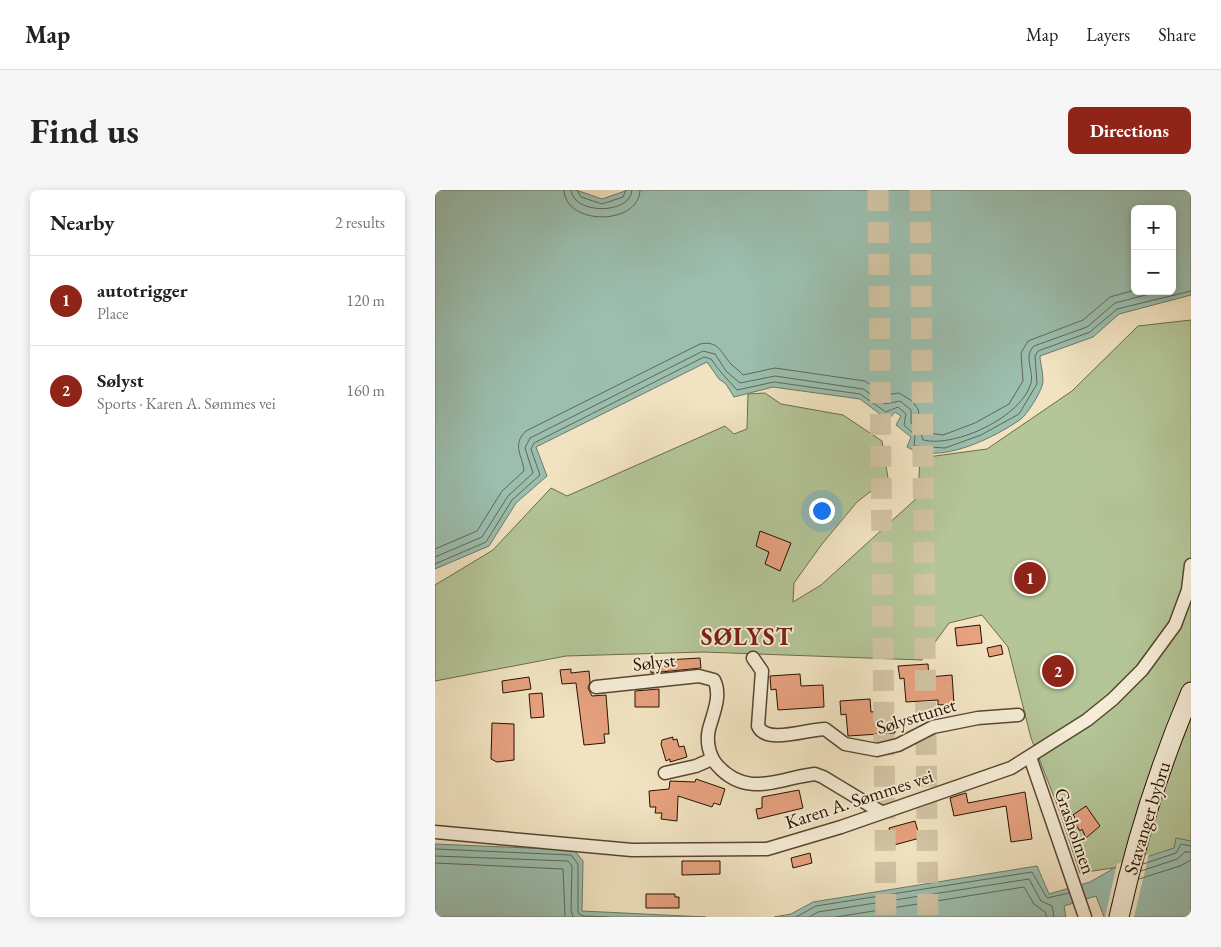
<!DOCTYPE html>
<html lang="en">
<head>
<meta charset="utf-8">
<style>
  body { margin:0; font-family:"EB Garamond",serif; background:#f6f6f6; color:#222 }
  .controls { position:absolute; right:15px; top:15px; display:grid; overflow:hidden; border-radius:8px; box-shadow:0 2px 8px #0003 }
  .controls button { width:45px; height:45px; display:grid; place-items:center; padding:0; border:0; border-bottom:1px solid #e0e0e0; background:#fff; color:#222; font:25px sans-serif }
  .you { position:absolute; left:386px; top:320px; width:18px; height:18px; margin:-12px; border:4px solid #fff; border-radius:50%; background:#1a73e8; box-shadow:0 0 0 8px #1a73e833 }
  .badge { display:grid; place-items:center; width:32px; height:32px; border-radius:50%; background:#8f2418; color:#fff; font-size:16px; font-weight:700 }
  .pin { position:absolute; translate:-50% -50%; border:2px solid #fff; box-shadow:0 1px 5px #0006 }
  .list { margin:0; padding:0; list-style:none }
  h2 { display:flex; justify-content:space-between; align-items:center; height:65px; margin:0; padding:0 20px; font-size:21px }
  h2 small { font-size:16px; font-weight:400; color:#767676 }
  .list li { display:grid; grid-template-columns:32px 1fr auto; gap:15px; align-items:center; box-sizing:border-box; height:90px; padding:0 20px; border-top:1px solid #e0e0e0 }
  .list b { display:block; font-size:19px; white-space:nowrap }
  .list p { margin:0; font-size:16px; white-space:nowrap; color:#767676 }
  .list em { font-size:16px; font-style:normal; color:#767676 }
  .map { position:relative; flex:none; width:756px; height:727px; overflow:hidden; border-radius:8px }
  header { display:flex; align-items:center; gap:30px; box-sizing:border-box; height:70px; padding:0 25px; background:#fff; border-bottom:1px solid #e0e0e0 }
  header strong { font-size:24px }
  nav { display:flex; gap:28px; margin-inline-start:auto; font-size:18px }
  .intro { display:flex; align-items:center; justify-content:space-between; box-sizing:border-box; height:120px; padding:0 30px }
  h1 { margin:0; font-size:35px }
  .button { padding:12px 22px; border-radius:8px; background:#8f2418; color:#fff; font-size:18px; font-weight:700 }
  main { display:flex; gap:30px; padding:0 30px }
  aside { flex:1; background:#fff; border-radius:8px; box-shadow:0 2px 8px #0003 }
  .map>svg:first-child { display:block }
  .green { fill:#b4c597; stroke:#6c6c4c }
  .water { fill:#9bbeae; stroke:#6c7968; fill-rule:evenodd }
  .pier { fill:#f1e3c1 }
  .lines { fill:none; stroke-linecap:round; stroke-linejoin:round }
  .shore { stroke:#606857; stroke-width:1 }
  .building { fill:#e6a17f; stroke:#251200 }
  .trunk-tunnel { stroke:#d2c4a4; stroke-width:21; stroke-dasharray:21 11; stroke-linecap:butt }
  .minor-casing { stroke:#584630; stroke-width:15 }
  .secondary-casing { stroke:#251200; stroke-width:21 }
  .minor { stroke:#f6edd7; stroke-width:12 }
  .secondary { stroke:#f6edd7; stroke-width:19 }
  .labels { text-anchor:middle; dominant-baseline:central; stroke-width:4; stroke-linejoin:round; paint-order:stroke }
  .street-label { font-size:19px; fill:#251200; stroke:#f6edd7 }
  .district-label { font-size:24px; font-weight:bold; letter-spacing:1px; fill:#7a1f14; stroke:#f6edd7 }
</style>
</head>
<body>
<header>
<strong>Map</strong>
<nav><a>Map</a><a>Layers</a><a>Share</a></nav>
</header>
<div class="intro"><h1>Find us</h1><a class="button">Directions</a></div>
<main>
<aside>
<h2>Nearby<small>2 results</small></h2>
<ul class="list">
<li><span class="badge">1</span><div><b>autotrigger</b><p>Place</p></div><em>120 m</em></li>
<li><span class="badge">2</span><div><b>Sølyst</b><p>Sports · Karen A. Sømmes vei</p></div><em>160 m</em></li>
</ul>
</aside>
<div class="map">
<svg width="756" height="727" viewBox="0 0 756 727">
  <rect width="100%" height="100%" fill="#f1e3c1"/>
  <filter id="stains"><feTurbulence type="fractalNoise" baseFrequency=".004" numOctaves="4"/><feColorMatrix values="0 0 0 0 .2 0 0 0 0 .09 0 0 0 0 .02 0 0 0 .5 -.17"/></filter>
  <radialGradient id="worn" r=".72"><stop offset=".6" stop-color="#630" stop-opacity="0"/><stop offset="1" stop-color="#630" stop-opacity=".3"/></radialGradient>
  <path class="green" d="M 756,130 L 756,666 L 645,683 L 623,617 L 596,548 L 573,457 L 547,425 L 514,433 L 487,470 L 268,462 L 131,466 L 0,491 L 0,395 L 58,360 L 116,298 L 132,306 L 290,236 L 299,244 L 312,239 L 313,204 L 330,203 L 346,214 L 408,225 L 447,251 L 453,288 L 422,312 L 387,354 L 359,393 L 358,412 L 386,395 L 483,307 L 485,268 L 552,259 L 637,201 L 703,136 Z"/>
  <g class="water">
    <path d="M 0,0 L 141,0 L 167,9 L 193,0 L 756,0 L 756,105 L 684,124 L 658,147 L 605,166 C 605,174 610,188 607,196 C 604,205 593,223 586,229 C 559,248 503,276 472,257 L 476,247 L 461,235 L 466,226 L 460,222 L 453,230 L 425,209 L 338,197 L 299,207 L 291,194 L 284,189 L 272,172 L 101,257 L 112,286 L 81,313 L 54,356 L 0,379 ZM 700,19 L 737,19 L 737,101 L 700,101 Z"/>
    <path d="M 741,648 L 756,651 L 756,727 L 669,727 L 661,706 L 629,716 L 631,727 L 339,727 L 356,724 L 378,712 L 602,676 L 614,704 L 655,692 L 681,677 L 739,658 Z"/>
    <path d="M 0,654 L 139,660 L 148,671 L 147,721 L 271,727 L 0,727 Z"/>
  </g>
  <path class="pier" d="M 714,664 L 699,727 L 670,727 L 682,674 Z"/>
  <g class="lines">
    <g class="shore">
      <path d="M 129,0 C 130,36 204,36 205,0"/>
      <path d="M 136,0 C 138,25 196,25 197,0"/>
      <path d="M 142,0 L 146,7 L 167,14 L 188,7 L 191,0"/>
      <path d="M 0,359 L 42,341 L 67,301 L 89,281 C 88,266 76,255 91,241 L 265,154 C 284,150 286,163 296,174 C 300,178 305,181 308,185 L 340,178 L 430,191 L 450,205 L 464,203 L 477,211 L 483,219 L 485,230 L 494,243 L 508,245 L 540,233 L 574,214 L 588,191 L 586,163 L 593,151 L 648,130 L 675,107 L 700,100"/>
      <path d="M 0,367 L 47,347 L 73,306 L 98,283 L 90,258 L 95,248 L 268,161 L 280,164 L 291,181 L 305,193 L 340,186 L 428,199 L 450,214 L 465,211 L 476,220 L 476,233 L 485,241 L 488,250 C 520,258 587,227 596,193 C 599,180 588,167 599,156 L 652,137 L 680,113 L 726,101"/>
      <path d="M 0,374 L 51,352 L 77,310 L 105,285 L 96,259 L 99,253 L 269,167 L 276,169 C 284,181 293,190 302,200 L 339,192 L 425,204 L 451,222 L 463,217 L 471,224 L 469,235 L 480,245 L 479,256 L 510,258 L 546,245 L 584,224 L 602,194 L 600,166 L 603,161 L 655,142 L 682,119 L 756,101"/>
      <path d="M 0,659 L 136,665 L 143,674 L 143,723 L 148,726 L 173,727"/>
      <path d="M 0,666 L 133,671 L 137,676 L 136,720 L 138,727"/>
      <path d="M 0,673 L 128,679 L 130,727"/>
      <path d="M 708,674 L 741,663 L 746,654 L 756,656"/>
      <path d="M 706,681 L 742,669 L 750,662 L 756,662"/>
      <path d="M 704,689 L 745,676 L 756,670"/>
      <path d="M 361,727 L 381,716 L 597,682 L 612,708 L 634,703"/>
      <path d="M 374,727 L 383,722 L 594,689 L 606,711 L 617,716 L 619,727"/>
      <path d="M 401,727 L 589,697 L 599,714 L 610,722 L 612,727"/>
    </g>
  </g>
  <g class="building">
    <path d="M 325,341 L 356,353 L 345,381 L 330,374 L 334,362 L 321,356 Z"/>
    <path d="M 545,435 L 547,453 L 522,456 L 520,438 Z"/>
    <path d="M 566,455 L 568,464 L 554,467 L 552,458 Z"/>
    <path d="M 265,468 L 266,478 L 216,483 L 215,471 Z"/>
    <path d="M 493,474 L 494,487 L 517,485 L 519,514 L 503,515 L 503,510 L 471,512 L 469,488 L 465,489 L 463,476 Z"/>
    <path d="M 136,479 L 136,483 L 154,481 L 155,492 L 153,498 L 157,506 L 171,505 L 174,544 L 169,544 L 170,553 L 149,555 L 141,493 L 127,494 L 125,480 Z"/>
    <path d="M 365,484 L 366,496 L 388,495 L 389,517 L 343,520 L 341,499 L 336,500 L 335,486 Z"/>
    <path d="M 94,487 L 96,499 L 68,503 L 67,491 Z"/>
    <path d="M 224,499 L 224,517 L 200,517 L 200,501 Z"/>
    <path d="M 107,503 L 109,527 L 96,528 L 94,504 Z"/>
    <path d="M 435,509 L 436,522 L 458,520 L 460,543 L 413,546 L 411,524 L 406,525 L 405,511 Z"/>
    <path d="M 57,533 L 79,534 L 79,570 L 62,572 L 56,569 Z"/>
    <path d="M 238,547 L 238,550 L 242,549 L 244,557 L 249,556 L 252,567 L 235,572 L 235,569 L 231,571 L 226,554 L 227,550 Z"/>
    <path d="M 261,589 L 290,599 L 285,615 L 279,613 L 277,617 L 243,606 L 242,631 L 226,629 L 227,623 L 220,623 L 221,617 L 215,617 L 214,601 L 234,599 L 235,591 L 260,592 Z"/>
    <path d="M 364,600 L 368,618 L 323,629 L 321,619 L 327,618 L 327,607 Z"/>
    <path d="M 590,602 L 597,649 L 576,652 L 571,616 L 519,626 L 515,608 L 524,605 L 531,603 L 533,613 Z"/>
    <path d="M 651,616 L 665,636 L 651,648 L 647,639 L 645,641 L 637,629 L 640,627 L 638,625 Z"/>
    <path d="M 480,631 L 485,648 L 459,655 L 454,638 Z"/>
    <path d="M 375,663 L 377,673 L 358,678 L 356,668 Z"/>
    <path d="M 247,671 L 285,671 L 285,684 L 247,685 Z"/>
    <path d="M 211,704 L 240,704 L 240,707 L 244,707 L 244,718 L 211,718 Z"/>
  </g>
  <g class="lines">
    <g class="trunk-tunnel">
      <path d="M 443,0 L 451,727"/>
      <path d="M 485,0 L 493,727"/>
    </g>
    <g class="minor-casing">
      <g id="minor">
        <path d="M 318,468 L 327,481 L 323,536 C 331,555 373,539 390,539 L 410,554 L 442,560 L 463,555 L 498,537 L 543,528 L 583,525"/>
        <path d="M 161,497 L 264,486 L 279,490 C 287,505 278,524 274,539 C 271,551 274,566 282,575 C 312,609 344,588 380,584 L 388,587 L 446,622"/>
        <path d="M 595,567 L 650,727"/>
        <path d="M 230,583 L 261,576 L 277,569"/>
        <path d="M 0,642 L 197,660 L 332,659 L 406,637 L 576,578 L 652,530 L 678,509 L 707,480 L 740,435 L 753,400 L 756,375"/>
      </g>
    </g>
    <g class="secondary-casing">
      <path id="secondary" d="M 684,727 C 701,650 725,575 756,502"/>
    </g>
    <use href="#minor" class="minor"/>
    <use href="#secondary" class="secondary"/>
  </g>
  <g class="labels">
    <g class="street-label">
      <text transform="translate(219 472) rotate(-6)">Sølyst</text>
      <text transform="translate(481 526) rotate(-17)">Sølysttunet</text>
      <text transform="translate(424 609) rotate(-18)">Karen A. Sømmes vei</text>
      <text transform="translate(712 628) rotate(-73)">Stavanger bybru</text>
      <text transform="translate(640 641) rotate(71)">Grasholmen</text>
    </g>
    <g class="district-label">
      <text x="312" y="446">SØLYST</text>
    </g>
  </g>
  <rect width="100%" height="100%" filter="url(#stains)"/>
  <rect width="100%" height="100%" fill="url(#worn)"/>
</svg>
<div class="controls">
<button>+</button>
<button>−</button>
</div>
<div class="you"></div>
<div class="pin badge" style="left:595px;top:388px">1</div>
<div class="pin badge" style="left:623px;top:481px">2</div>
</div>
</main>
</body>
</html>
